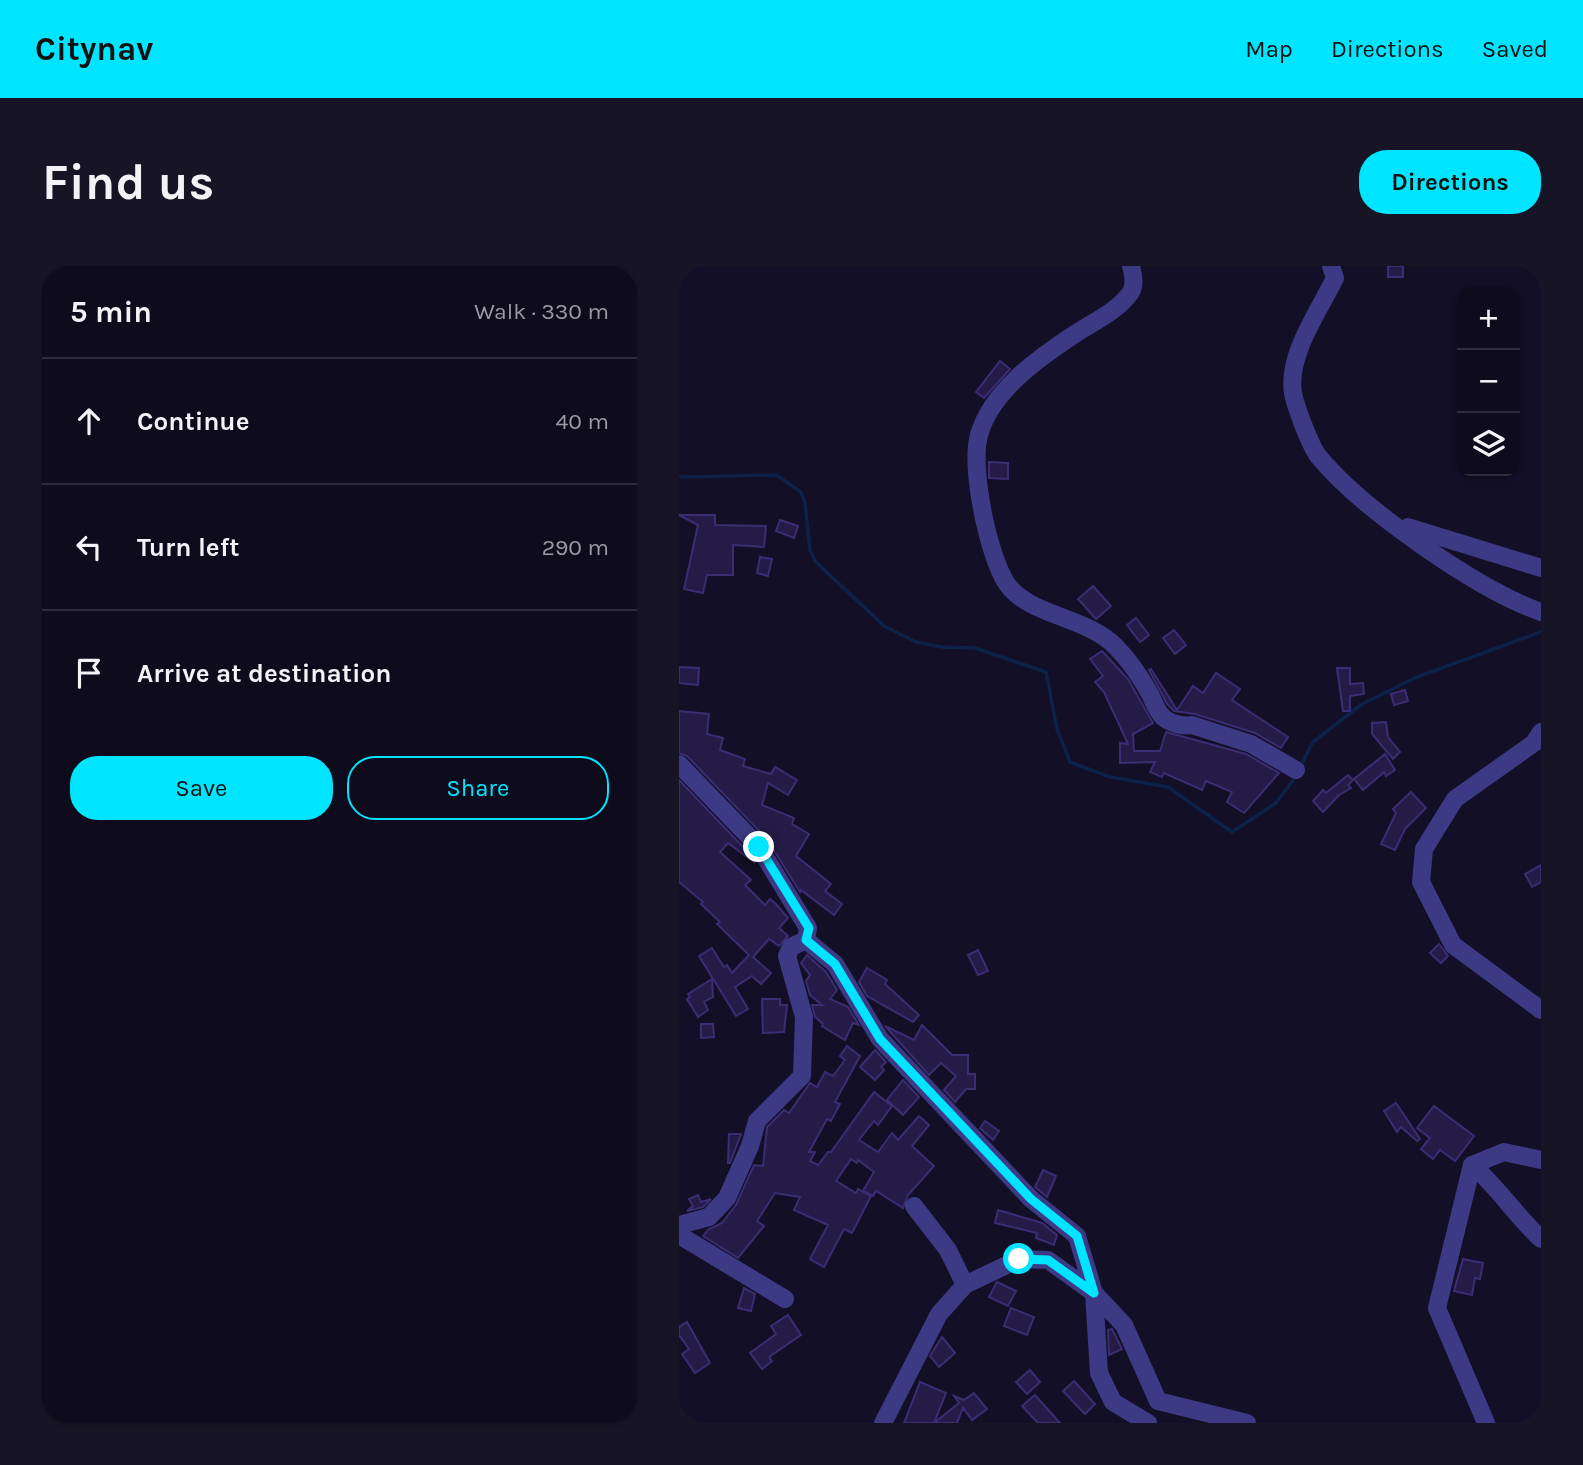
<!DOCTYPE html>
<html lang="en">
<head>
<meta charset="utf-8">
<style>
  body { margin:0; font-family:Karla,sans-serif; background:#171425; color:#f1f3f6 }
  .controls { position:absolute; right:21px; top:21px; display:grid; overflow:hidden; border-radius:14px; box-shadow:0 2px 5px #0004 }
  .controls button { width:63px; height:63px; display:grid; place-items:center; padding:0; border:0; border-bottom:2px solid #2e2b3b; background:#0e0b1c; color:#f1f3f6; font:35px sans-serif }
  .stop { position:absolute; width:21px; height:21px; margin:-16px; border:5px solid #00e5ff; border-radius:50%; background:#fff }
  .stop.end { background:#00e5ff; border-color:#fff; box-shadow:0 2px 7px #0008 }
  .list { margin:0; padding:0; list-style:none }
  h2 { display:flex; justify-content:space-between; align-items:center; height:91px; margin:0; padding:0 28px; font-size:30px }
  h2 small { font-size:23px; font-weight:400; color:#9b9ba3 }
  .list li { display:grid; grid-template-columns:46px 1fr auto; gap:21px; align-items:center; box-sizing:border-box; height:126px; padding:0 28px; border-top:2px solid #2e2b3b }
  .list b { display:block; font-size:26px; white-space:nowrap }
  .list em { font-size:23px; font-style:normal; color:#9b9ba3 }
  .actions { display:flex; gap:14px; padding:21px 28px }
  .actions a { flex:1; padding:16px 0; border:2px solid #00e5ff; border-radius:28px; text-align:center; font-size:24px; color:#00e5ff }
  .actions .main { background:#00e5ff; color:#111 }
  .icon { flex:none; width:38px; height:38px; fill:none; stroke:currentColor; stroke-width:2; stroke-linecap:round; stroke-linejoin:round }
  .map { position:relative; flex:none; width:862px; height:1157px; overflow:hidden; border-radius:28px }
  header { display:flex; align-items:center; gap:42px; box-sizing:border-box; height:98px; padding:0 35px; background:#00e5ff; color:#111 }
  header strong { font-size:33px }
  nav { display:flex; gap:38px; margin-inline-start:auto; font-size:24px }
  .intro { display:flex; align-items:center; justify-content:space-between; box-sizing:border-box; height:168px; padding:0 42px }
  h1 { margin:0; font-size:49px }
  .button { padding:18px 32px; border-radius:28px; background:#00e5ff; color:#111; font-size:24px; font-weight:700 }
  main { display:flex; gap:42px; padding:0 42px }
  aside { flex:1; background:#0e0b1c; border-radius:28px; box-shadow:0 2px 5px #0004 }
  .map>svg:first-child { display:block }
  .lines { fill:none; stroke-linecap:round; stroke-linejoin:round }
  .stream { stroke:#0c2248; stroke-width:3.5 }
  .building { fill:#241b47; stroke:#3b2d73; stroke-width:2 }
  .minor { stroke:#3d3a85; stroke-width:18 }
  .route { stroke:#00e5ff; stroke-width:9 }
</style>
</head>
<body>
<header>
<strong>Citynav</strong>
<nav><a>Map</a><a>Directions</a><a>Saved</a></nav>
</header>
<div class="intro"><h1>Find us</h1><a class="button">Directions</a></div>
<main>
<aside>
<h2>5 min<small>Walk · 330 m</small></h2>
<ul class="list">
<li><svg class="icon" aria-label="ahead" viewBox="0 0 24 24"><path d="M12 20V5M6 11l6-6 6 6"/></svg><div><b>Continue</b></div><em>40 m</em></li>
<li><svg class="icon" aria-label="left" viewBox="0 0 24 24"><path d="M17 20v-9H6M10 6l-5 5 5 5"/></svg><div><b>Turn left</b></div><em>290 m</em></li>
<li><svg class="icon" aria-label="arrive" viewBox="0 0 24 24"><path d="M6 21V4h12l-3 4 3 4H6"/></svg><div><b>Arrive at destination</b></div></li>
</ul>
<div class="actions"><a class="main">Save</a><a>Share</a></div>
</aside>
<div class="map">
<svg width="862" height="1157" viewBox="0 0 862 1157">
  <rect width="100%" height="100%" fill="#130f26"/>
  <g class="lines">
    <g class="stream">
      <path d="M 0,211 L 97,209 L 122,226 L 126,237 L 131,285 L 137,296 L 205,360 L 237,376 L 262,381 L 296,382 L 367,406 L 378,463 L 391,496 L 431,511 L 489,521 L 553,566 L 597,537 L 618,509"/>
      <path d="M 622,499 L 634,476 L 683,438 L 738,411 L 862,366"/>
    </g>
  </g>
  <g class="building">
    <rect x="709" y="0" width="15" height="11"/>
    <path d="M 321,95 L 331,103 L 305,132 L 297,126 Z"/>
    <path d="M 310,196 L 329,197 L 329,213 L 310,212 Z"/>
    <path d="M 0,249 L 36,249 L 36,259 L 87,260 L 85,281 L 54,279 L 54,309 L 28,309 L 24,327 L 5,323 L 19,259 Z"/>
    <path d="M 101,254 L 119,260 L 115,272 L 97,265 Z"/>
    <path d="M 81,291 L 93,293 L 89,310 L 78,307 Z"/>
    <path d="M 414,320 L 432,340 L 417,353 L 399,333 Z"/>
    <path d="M 457,352 L 470,369 L 461,376 L 448,359 Z"/>
    <path d="M 495,364 L 507,379 L 496,388 L 484,372 Z"/>
    <path d="M 423,385 L 449,413 L 474,457 L 454,468 L 455,485 L 481,485 L 487,466 L 567,488 L 600,507 L 565,547 L 548,536 L 553,526 L 527,515 L 523,524 L 485,507 L 483,511 L 471,506 L 476,496 L 441,497 L 441,477 L 449,478 L 425,426 L 416,416 L 424,410 L 411,393 Z"/>
    <path d="M 0,401 L 20,402 L 19,419 L 0,417 Z"/>
    <path d="M 658,402 L 671,402 L 671,418 L 684,417 L 685,428 L 671,430 L 671,445 L 664,445 Z"/>
    <path d="M 472,403 L 498,444 L 514,420 L 524,427 L 537,407 L 561,423 L 553,434 L 609,471 L 602,482 L 576,467 L 516,448 L 495,445 L 488,438 L 470,404 Z"/>
    <path d="M 726,424 L 729,435 L 715,439 L 712,428 Z"/>
    <path d="M 0,445 L 30,448 L 28,468 L 44,472 L 41,484 L 66,493 L 64,500 L 92,508 L 96,501 L 118,514 L 109,529 L 89,517 L 83,539 L 115,552 L 113,558 L 130,568 L 117,590 L 152,618 L 146,625 L 163,638 L 155,649 L 122,624 L 121,626 L 88,573 L 8,490 L 0,487 Z"/>
    <path d="M 707,456 L 709,471 L 721,486 L 714,493 L 693,468 L 693,457 Z"/>
    <path d="M 706,488 L 716,504 L 707,510 L 705,506 L 684,524 L 675,513 Z"/>
    <path d="M 669,509 L 674,514 L 669,519 L 672,522 L 660,529 L 644,546 L 634,535 L 644,524 L 647,527 Z"/>
    <path d="M 0,514 L 71,588 L 76,597 L 49,577 L 41,586 L 72,614 L 66,619 L 86,639 L 91,633 L 97,638 L 109,652 L 100,662 L 109,670 L 100,680 L 90,673 L 74,691 L 92,707 L 82,718 L 73,710 L 56,721 L 69,743 L 57,750 L 20,690 L 33,682 L 45,701 L 48,699 L 53,707 L 70,689 L 38,658 L 41,656 L 22,638 L 24,636 L 0,616 Z"/>
    <path d="M 732,526 L 747,542 L 726,563 L 716,584 L 702,578 L 717,547 L 714,543 Z"/>
    <path d="M 862,599 L 862,616 L 853,621 L 846,608 Z"/>
    <path d="M 760,678 L 769,690 L 762,697 L 751,687 Z"/>
    <path d="M 299,684 L 309,705 L 299,709 L 289,689 Z"/>
    <path d="M 128,689 L 147,706 L 158,724 L 151,733 L 169,741 L 180,759 L 174,757 L 166,774 L 143,760 L 144,758 L 136,751 L 133,739 L 143,739 L 131,729 L 127,715 L 131,709 L 122,697 Z"/>
    <path d="M 188,702 L 208,714 L 206,718 L 240,749 L 234,756 L 188,730 L 180,716 Z"/>
    <path d="M 33,713 L 34,731 L 25,736 L 29,744 L 19,751 L 8,733 L 11,731 L 9,728 Z"/>
    <path d="M 83,733 L 101,733 L 101,739 L 108,739 L 105,766 L 84,767 Z"/>
    <path d="M 22,758 L 34,758 L 35,771 L 22,772 Z"/>
    <path d="M 243,759 L 273,789 L 289,789 L 289,808 L 296,808 L 296,823 L 287,823 L 276,836 L 265,824 L 277,810 L 262,797 L 250,809 L 206,760 L 235,774 Z"/>
    <path d="M 168,780 L 181,790 L 156,836 L 161,838 L 152,855 L 148,853 L 130,886 L 136,886 L 131,895 L 139,899 L 149,886 L 152,886 L 195,826 L 213,840 L 199,859 L 195,855 L 180,874 L 199,886 L 213,867 L 219,874 L 240,850 L 250,859 L 233,880 L 255,900 L 229,929 L 224,942 L 197,925 L 194,930 L 184,925 L 195,906 L 179,894 L 178,897 L 172,893 L 157,915 L 177,927 L 179,923 L 192,930 L 173,967 L 165,963 L 145,1001 L 131,993 L 149,959 L 115,944 L 121,931 L 96,927 L 78,955 L 85,960 L 59,992 L 24,970 L 30,963 L 43,957 L 57,939 L 75,899 L 84,900 L 88,861 L 105,844 L 110,847 L 131,817 L 138,821 L 146,806 L 154,810 L 166,794 L 161,790 Z"/>
    <path d="M 196,784 L 207,796 L 202,801 L 205,804 L 196,814 L 181,801 Z"/>
    <path d="M 224,814 L 240,831 L 224,849 L 208,834 Z"/>
    <path d="M 717,837 L 741,873 L 738,875 L 722,861 L 718,866 L 705,845 Z"/>
    <path d="M 755,840 L 795,870 L 776,895 L 761,884 L 754,893 L 742,883 L 751,872 L 738,862 Z"/>
    <path d="M 306,855 L 320,865 L 314,874 L 301,862 Z"/>
    <path d="M 50,868 L 62,868 L 51,897 L 49,897 Z"/>
    <path d="M 364,904 L 377,910 L 368,931 L 356,921 Z"/>
    <path d="M 19,929 L 22,936 L 32,933 L 24,941 L 8,945 L 14,940 L 10,933 Z"/>
    <path d="M 319,944 L 363,957 L 378,969 L 375,979 L 357,972 L 358,967 L 316,957 Z"/>
    <path d="M 784,993 L 804,997 L 801,1013 L 796,1012 L 793,1029 L 775,1025 Z"/>
    <path d="M 318,1016 L 337,1025 L 329,1040 L 310,1031 Z"/>
    <path d="M 65,1022 L 76,1028 L 72,1045 L 59,1042 Z"/>
    <path d="M 332,1042 L 355,1051 L 348,1069 L 325,1060 Z"/>
    <path d="M 109,1049 L 122,1069 L 90,1091 L 93,1095 L 83,1103 L 71,1087 L 97,1068 L 92,1060 Z"/>
    <path d="M 8,1056 L 31,1097 L 16,1107 L 3,1088 L 10,1083 L 0,1069 L 0,1061 Z"/>
    <path d="M 433,1063 L 443,1083 L 430,1089 L 429,1064 Z"/>
    <path d="M 263,1071 L 276,1087 L 260,1101 L 251,1090 Z"/>
    <path d="M 351,1104 L 361,1116 L 348,1128 L 337,1116 Z"/>
    <path d="M 395,1115 L 416,1138 L 406,1148 L 384,1125 Z"/>
    <path d="M 241,1116 L 267,1127 L 255,1157 L 280,1137 L 275,1130 L 285,1134 L 295,1127 L 308,1143 L 293,1154 L 284,1142 L 278,1157 L 225,1157 Z"/>
    <path d="M 356,1129 L 381,1157 L 359,1157 L 343,1140 Z"/>
  </g>
  <g class="lines">
    <g class="minor">
      <path d="M 452,0 C 455,10 457,22 449,30 C 434,48 412,57 393,70 C 358,93 312,126 300,169 C 291,201 309,290 328,318 C 350,350 409,351 437,381 C 451,395 461,410 471,428 C 474,434 478,446 484,451 C 490,457 505,461 513,459 L 572,478 L 617,504"/>
      <path d="M 652,0 L 656,12 C 640,45 608,89 614,127 C 616,139 632,182 640,191 C 683,243 799,324 862,346"/>
      <path d="M 729,261 L 862,302"/>
      <path d="M 862,466 L 855,477 L 776,533 L 745,583 L 742,616 L 774,679 L 862,744"/>
      <path d="M 0,498 L 80,581 L 129,662 L 127,674 L 156,698 L 201,773 L 352,933 L 398,970 L 415,1027 L 420,1107 L 434,1136 L 469,1157"/>
      <path d="M 793,899 C 819,921 837,950 862,973"/>
      <path d="M 235,940 L 269,984 L 286,1019"/>
      <path d="M 0,959 L 30,951 L 48,932 L 71,880 L 78,855 L 123,810 L 125,751 L 108,690 L 112,681 L 127,674"/>
      <path d="M 0,969 L 106,1033"/>
      <path d="M 204,1157 L 260,1048 L 286,1019 L 340,993 L 369,994 L 415,1027 L 445,1059 L 479,1135 L 568,1157"/>
      <path d="M 807,1157 L 758,1042 L 793,899 L 825,886 L 862,894"/>
    </g>
  </g>
  <g class="lines">
    <path class="route" d="M 80,581 L 130,662 L 127,674 L 156,698 L 201,773 L 352,933 L 398,970 L 415,1027 L 369,994 L 340,993"/>
  </g>
</svg>
<div class="controls">
<button>+</button>
<button>−</button>
<button><svg class="icon" aria-label="layers" viewBox="0 0 24 24"><path d="M12 4l9 5-9 5-9-5zM3 14l9 5 9-5"/></svg></button>
</div>
<div class="stop" style="left:340px;top:993px"></div>
<div class="stop end" style="left:80px;top:581px"></div>
</div>
</main>
</body>
</html>
